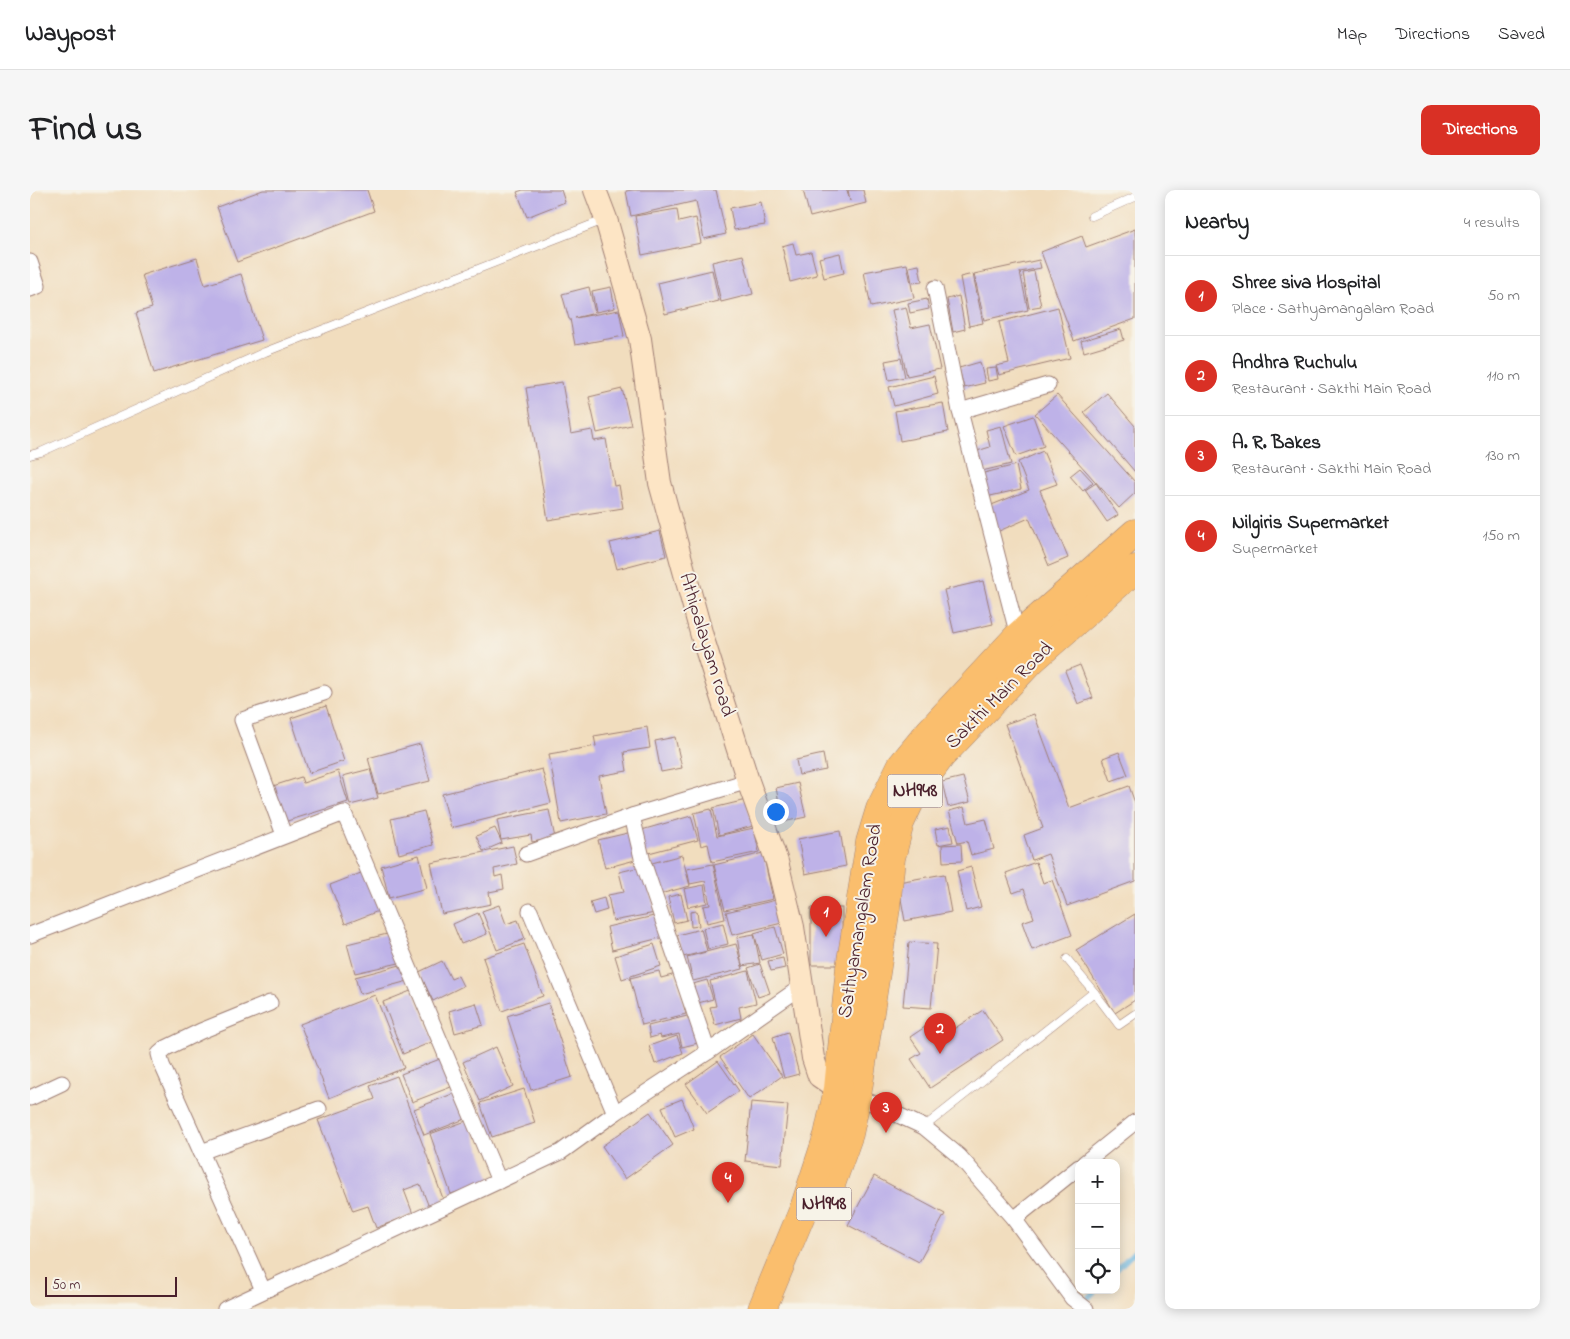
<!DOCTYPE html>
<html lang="en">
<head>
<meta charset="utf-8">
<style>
  body { margin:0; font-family:"Indie Flower",sans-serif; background:#f6f6f6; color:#202124 }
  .controls { position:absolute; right:15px; bottom:15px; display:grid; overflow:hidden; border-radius:10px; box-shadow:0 2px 12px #0003 }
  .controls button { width:45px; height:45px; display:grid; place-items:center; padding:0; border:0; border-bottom:1px solid #e0e0e0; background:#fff; color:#202124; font:25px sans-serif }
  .scale { position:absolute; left:15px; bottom:12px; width:132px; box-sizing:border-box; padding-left:5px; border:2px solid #4a1f2b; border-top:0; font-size:14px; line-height:18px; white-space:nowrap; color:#4a1f2b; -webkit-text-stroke:4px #f7f3e8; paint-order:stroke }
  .you { position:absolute; left:745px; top:621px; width:18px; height:18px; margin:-12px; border:4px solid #fff; border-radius:50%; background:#1a73e8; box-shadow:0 0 0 8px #1a73e833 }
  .badge { display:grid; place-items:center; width:32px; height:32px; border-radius:50%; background:#d93025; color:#fff; font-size:16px; font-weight:700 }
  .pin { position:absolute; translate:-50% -41px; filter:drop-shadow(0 1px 2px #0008) }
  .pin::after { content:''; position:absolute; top:26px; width:18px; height:15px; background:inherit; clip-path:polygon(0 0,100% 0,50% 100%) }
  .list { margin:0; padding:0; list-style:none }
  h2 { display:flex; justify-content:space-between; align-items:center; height:65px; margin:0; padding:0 20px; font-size:21px }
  h2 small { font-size:16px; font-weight:400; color:#757577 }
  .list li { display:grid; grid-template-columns:32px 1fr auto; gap:15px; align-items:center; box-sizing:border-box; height:80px; padding:0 20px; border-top:1px solid #e0e0e0 }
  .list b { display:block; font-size:19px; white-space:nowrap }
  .list p { margin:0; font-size:16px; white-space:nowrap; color:#757577 }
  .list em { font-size:16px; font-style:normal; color:#757577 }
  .icon { flex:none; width:28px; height:28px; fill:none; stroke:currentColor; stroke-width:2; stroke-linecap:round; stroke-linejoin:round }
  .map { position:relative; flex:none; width:1105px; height:1119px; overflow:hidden; border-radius:10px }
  header { display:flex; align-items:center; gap:30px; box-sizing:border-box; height:70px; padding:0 25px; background:#fff; border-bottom:1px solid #e0e0e0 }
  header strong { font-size:24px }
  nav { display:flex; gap:28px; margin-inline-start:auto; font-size:18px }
  .intro { display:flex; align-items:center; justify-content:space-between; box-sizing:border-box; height:120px; padding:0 30px }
  h1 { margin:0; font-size:35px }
  .button { padding:12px 22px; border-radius:10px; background:#d93025; color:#fff; font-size:18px; font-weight:700 }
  main { display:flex; gap:30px; padding:0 30px }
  aside { flex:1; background:#fff; border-radius:10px; box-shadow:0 2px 12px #0003 }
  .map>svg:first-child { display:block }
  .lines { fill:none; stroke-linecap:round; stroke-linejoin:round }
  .stream { stroke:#67b5e1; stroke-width:5.5 }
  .building { fill:#beb2e8 }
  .lane-casing { stroke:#9e7e74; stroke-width:9 }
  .street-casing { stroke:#9e7e74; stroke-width:17 }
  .secondary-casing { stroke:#9e7e74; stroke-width:24 }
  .highway-casing { stroke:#9e7e74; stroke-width:29 }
  .lane { stroke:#fff; stroke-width:8 }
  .street { stroke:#fff; stroke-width:15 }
  .secondary { stroke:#fde5c5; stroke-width:22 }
  .highway { stroke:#fabe6d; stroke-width:28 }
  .labels { text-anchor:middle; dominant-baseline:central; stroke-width:4; stroke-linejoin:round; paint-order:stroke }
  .shield { fill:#f7f3e8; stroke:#7e5f64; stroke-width:1 }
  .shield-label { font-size:19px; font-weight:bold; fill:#4a1f2b }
  .street-label { font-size:20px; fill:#4a1f2b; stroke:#f7f3e8 }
</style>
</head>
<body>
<header>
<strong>Waypost</strong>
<nav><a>Map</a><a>Directions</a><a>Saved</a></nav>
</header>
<div class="intro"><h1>Find us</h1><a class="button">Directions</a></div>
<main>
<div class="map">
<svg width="1105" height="1119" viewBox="0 0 1105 1119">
  <rect width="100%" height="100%" fill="#f7f3e8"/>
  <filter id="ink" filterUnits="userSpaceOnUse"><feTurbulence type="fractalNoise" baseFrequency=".02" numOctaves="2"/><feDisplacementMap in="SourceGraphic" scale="10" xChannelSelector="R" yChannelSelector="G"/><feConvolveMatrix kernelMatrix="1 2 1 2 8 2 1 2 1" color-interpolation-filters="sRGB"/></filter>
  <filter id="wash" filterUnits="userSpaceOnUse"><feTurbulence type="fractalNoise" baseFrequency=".0096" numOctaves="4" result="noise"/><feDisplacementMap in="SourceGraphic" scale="20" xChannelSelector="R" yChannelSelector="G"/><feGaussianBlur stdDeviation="1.12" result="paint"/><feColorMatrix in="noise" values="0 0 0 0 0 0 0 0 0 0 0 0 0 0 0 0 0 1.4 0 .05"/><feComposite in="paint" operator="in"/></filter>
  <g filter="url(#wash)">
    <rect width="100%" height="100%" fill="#f1ddbe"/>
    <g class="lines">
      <g class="stream">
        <path d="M 1086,1080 L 1105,1061"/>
        <path d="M 1059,1107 L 1066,1100"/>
      </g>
    </g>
    <g id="blocks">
      <g class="building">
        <path d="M 233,0 L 337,0 L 344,21 L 207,72 L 187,17 Z"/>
        <path d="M 493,0 L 531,0 L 535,12 L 497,27 L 487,2 Z"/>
        <path d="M 602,0 L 686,0 L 696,44 L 674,49 L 666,11 L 601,26 L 596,1 Z"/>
        <path d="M 773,0 L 817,0 L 820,11 L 818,0 L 833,0 L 836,13 L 780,27 Z"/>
        <path d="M 731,12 L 735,35 L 704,40 L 700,18 Z"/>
        <path d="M 647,19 L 649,32 L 666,28 L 671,53 L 612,65 L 605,26 Z"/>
        <path d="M 1105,39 L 1105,129 L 1044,151 L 1011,62 L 1052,46 L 1056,57 Z"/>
        <path d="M 763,53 L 766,65 L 781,62 L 787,85 L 760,92 L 752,56 Z"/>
        <path d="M 810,63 L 814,83 L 794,88 L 789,68 Z"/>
        <path d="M 713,65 L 723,104 L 691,112 L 682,72 Z"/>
        <path d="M 167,68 L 175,95 L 211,84 L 232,150 L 124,183 L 106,123 L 122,118 L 112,85 Z"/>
        <path d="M 1009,70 L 1011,78 L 990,82 L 998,120 L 954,130 L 944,84 Z"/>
        <path d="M 877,74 L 884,108 L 841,117 L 834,82 Z"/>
        <path d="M 889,75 L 892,92 L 882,93 L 879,77 Z"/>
        <path d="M 682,80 L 689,111 L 635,124 L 628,93 Z"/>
        <path d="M 1004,81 L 1011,116 L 999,118 L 993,83 Z"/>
        <path d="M 943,84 L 953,133 L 939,136 L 930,87 Z"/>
        <path d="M 559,97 L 565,123 L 545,128 L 589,120 L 594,146 L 545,155 L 540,129 L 539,129 L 532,104 Z"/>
        <path d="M 581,97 L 585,118 L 566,122 L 562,101 Z"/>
        <path d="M 929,106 L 935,139 L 923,142 L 917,109 Z"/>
        <path d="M 897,109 L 899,119 L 880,123 L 878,113 Z"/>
        <path d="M 876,117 L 881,138 L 900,134 L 910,179 L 877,186 L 862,120 Z"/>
        <path d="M 1028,117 L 1040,168 L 969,185 L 966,176 L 979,173 L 969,132 Z"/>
        <path d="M 1091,139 L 1094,150 L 1054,162 L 1051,151 Z"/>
        <path d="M 871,168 L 875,187 L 859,190 L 855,171 Z"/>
        <path d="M 950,172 L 955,193 L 934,198 L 929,178 Z"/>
        <path d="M 966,178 L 968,189 L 958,191 L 956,179 Z"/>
        <path d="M 904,186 L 908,204 L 864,216 L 859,197 Z"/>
        <path d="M 532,192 L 541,244 L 562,240 L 564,251 L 576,249 L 584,296 L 589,295 L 593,318 L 518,330 L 496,198 Z"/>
        <path d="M 592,199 L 601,235 L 567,243 L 559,207 Z"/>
        <path d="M 1077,203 L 1105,236 L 1105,282 L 1054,222 Z"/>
        <path d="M 1027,205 L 1105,292 L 1105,303 L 1089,318 L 1005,224 Z"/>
        <path d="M 913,213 L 918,242 L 870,251 L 865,221 Z"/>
        <path d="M 1003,226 L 1014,256 L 986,266 L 974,236 Z"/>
        <path d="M 971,236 L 981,274 L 952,281 L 947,261 L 960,257 L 956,240 Z"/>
        <path d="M 1013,261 L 1027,294 L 1010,300 L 1038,368 L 1019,376 L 999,328 L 969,341 L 959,316 L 999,300 L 988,272 Z"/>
        <path d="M 986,275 L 991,299 L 956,307 L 950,284 Z"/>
        <path d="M 1050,278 L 1063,292 L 1053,301 L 1040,286 Z"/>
        <path d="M 1066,293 L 1088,325 L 1077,332 L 1055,300 Z"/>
        <path d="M 630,341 L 636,366 L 587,379 L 580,353 Z"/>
        <path d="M 953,391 L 963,434 L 924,443 L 914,400 Z"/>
        <path d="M 1050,475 L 1063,508 L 1048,514 L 1035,481 Z"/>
        <path d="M 296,516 L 314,571 L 279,583 L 261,528 Z"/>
        <path d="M 1004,524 L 1039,618 L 1099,596 L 1105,613 L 1105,691 L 1037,716 L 1018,664 L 1002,670 L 994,645 L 1013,638 L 975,534 Z"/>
        <path d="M 617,537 L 620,558 L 594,562 L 597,581 L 569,586 L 576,624 L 531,633 L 519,564 L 566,556 L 564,546 Z"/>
        <path d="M 645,547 L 652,578 L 631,582 L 625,551 Z"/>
        <path d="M 390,554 L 400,591 L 348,604 L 338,568 Z"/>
        <path d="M 1089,562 L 1098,585 L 1081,591 L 1073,568 Z"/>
        <path d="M 793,564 L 796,580 L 769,585 L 766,570 Z"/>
        <path d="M 340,579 L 348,608 L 320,615 L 313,586 Z"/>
        <path d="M 512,579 L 521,613 L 421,638 L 412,604 Z"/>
        <path d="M 308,581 L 318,612 L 254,632 L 243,596 L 271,587 L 273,593 Z"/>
        <path d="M 933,587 L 940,612 L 918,617 L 912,592 Z"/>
        <path d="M 768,593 L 776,627 L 753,632 L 746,598 Z"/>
        <path d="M 716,610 L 723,636 L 689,645 L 683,618 Z"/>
        <path d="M 934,617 L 938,633 L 956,629 L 964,659 L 941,665 L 937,651 L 928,653 L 919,621 Z"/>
        <path d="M 681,619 L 687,646 L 724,638 L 729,662 L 682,672 L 678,654 L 671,656 L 664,623 Z"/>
        <path d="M 519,620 L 525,648 L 502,652 L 501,645 L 471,650 L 467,630 Z"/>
        <path d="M 394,621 L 403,655 L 369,664 L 361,629 Z"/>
        <path d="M 661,626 L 668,650 L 615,664 L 608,641 Z"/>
        <path d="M 920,636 L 923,652 L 908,655 L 905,639 Z"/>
        <path d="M 465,638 L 472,653 L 453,661 L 446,646 Z"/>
        <path d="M 810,641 L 816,676 L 775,684 L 768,649 Z"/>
        <path d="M 602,642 L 609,669 L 575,678 L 568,650 Z"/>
        <path d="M 931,654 L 932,671 L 913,672 L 912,655 Z"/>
        <path d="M 483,656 L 487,674 L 464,679 L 465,687 L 472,685 L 474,699 L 459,702 L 461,714 L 412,724 L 401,673 Z"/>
        <path d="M 733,663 L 743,709 L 695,720 L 684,675 Z"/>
        <path d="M 389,665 L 397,698 L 359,708 L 351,676 Z"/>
        <path d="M 652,665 L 660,696 L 630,704 L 622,673 Z"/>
        <path d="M 1006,672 L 1013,693 L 1022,690 L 1042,745 L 1002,760 L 992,732 L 1004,728 L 994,699 L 983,703 L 976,683 Z"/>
        <path d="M 683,674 L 695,729 L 677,733 L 673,716 L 680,715 L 675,691 L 660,694 L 657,679 Z"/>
        <path d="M 615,676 L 625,723 L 583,731 L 578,705 L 594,702 L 589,682 Z"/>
        <path d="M 941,677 L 951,717 L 936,721 L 927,681 Z"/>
        <path d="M 336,681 L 351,720 L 315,734 L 300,695 Z"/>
        <path d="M 914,684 L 921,722 L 875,731 L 868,692 Z"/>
        <path d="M 674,695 L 677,713 L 658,717 L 654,699 Z"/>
        <path d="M 651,704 L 657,730 L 644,733 L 638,707 Z"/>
        <path d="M 574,708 L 577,720 L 564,724 L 560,712 Z"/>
        <path d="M 746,710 L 752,733 L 702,745 L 696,722 Z"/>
        <path d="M 469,715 L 476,734 L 488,730 L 495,749 L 467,760 L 452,721 Z"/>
        <rect x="781" y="718" width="31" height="57"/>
        <path d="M 667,721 L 669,736 L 661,737 L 660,722 Z"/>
        <path d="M 448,723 L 457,744 L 431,754 L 423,734 Z"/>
        <path d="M 1105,724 L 1105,810 L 1085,823 L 1046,760 Z"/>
        <path d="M 628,725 L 634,747 L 582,760 L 577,737 Z"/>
        <path d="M 693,733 L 698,754 L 678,759 L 673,738 Z"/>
        <path d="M 745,737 L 753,764 L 732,770 L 724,743 Z"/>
        <path d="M 671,739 L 677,761 L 653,767 L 647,745 Z"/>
        <path d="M 361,743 L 369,773 L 325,783 L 317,754 Z"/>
        <path d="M 724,744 L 730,773 L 712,776 L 707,747 Z"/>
        <path d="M 879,752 L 907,754 L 901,818 L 873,816 Z"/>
        <path d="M 494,754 L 513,806 L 472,821 L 453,768 Z"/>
        <path d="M 624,754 L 631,776 L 592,789 L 585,766 Z"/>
        <path d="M 706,754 L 713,779 L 663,791 L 657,767 Z"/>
        <path d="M 753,768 L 755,778 L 741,781 L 738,771 Z"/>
        <path d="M 412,771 L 421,789 L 428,786 L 433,796 L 403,811 L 389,782 Z"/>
        <path d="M 374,774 L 378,791 L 330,804 L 325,787 Z"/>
        <path d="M 730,774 L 740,803 L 728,807 L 718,778 Z"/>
        <path d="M 629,781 L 631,788 L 646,784 L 656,824 L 612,835 L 600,788 Z"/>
        <path d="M 718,781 L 726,813 L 709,817 L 711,828 L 685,835 L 680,817 L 686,816 L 680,791 Z"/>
        <path d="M 677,790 L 683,809 L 668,813 L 663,794 Z"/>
        <path d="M 383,800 L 404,851 L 373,864 L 353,812 Z"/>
        <path d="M 345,805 L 374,878 L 299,908 L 270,834 Z"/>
        <path d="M 446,813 L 453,835 L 425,843 L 419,821 Z"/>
        <path d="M 518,813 L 542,887 L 501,900 L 477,826 Z"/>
        <path d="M 953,820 L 973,850 L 900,898 L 881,869 L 891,863 L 880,847 L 895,837 L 905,851 Z"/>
        <path d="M 661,825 L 668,853 L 652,857 L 649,844 L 631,848 L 630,845 L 620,848 L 618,836 Z"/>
        <path d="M 758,842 L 769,884 L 754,888 L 743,847 Z"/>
        <path d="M 723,844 L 752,886 L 719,909 L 690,867 Z"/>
        <path d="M 647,846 L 653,863 L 625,874 L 619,856 Z"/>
        <path d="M 466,857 L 483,896 L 450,911 L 433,872 Z"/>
        <path d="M 410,869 L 421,897 L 382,912 L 371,884 Z"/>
        <path d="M 688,871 L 709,901 L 677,923 L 656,894 Z"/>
        <path d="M 367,886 L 414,1011 L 399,1017 L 390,994 L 374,1000 L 383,1024 L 346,1038 L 338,1016 L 323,1021 L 288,930 L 345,909 L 340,896 Z"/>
        <path d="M 494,899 L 505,933 L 462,947 L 450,913 Z"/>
        <path d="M 430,901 L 440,927 L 394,945 L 384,919 Z"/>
        <path d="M 652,909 L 664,939 L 645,947 L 632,917 Z"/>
        <path d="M 721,912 L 758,915 L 752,975 L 715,971 Z"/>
        <path d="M 620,922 L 643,955 L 595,989 L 572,956 Z"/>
        <path d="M 439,930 L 461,990 L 421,1004 L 400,944 Z"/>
        <path d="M 844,986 L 915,1024 L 889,1072 L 818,1035 Z"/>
      </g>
    </g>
  </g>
  <g filter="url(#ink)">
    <use href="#blocks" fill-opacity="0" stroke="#9e7e74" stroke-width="1"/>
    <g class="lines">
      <g class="lane-casing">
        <g id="lane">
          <path d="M 1062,26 L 1105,7"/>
          <path d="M 0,265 L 11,262 L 235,162 L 574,30"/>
          <path d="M 1037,769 L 1064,802"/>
          <path d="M 894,937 L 1064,802 L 1089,835 L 1105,824"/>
        </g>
      </g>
      <g class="street-casing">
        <g id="street">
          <path d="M 0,72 L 8,96 L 0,99"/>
          <path d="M 905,98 L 930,221 L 988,446"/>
          <path d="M 930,221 L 1018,195"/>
          <path d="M 254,645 L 212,530 L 294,503"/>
          <path d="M 496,664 L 602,626"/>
          <path d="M 500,721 L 585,923"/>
          <path d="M 0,745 L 314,623 L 469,991"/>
          <path d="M 678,862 L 613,672 L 602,626 L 718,591"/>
          <path d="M 827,906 L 894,937 L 929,966 L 984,1029 L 1042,1108 L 1056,1119"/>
          <path d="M 0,908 L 32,893"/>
          <path d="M 171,962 L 289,919"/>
          <path d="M 1054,973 L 1105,932"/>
          <path d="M 984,1029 L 1049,977"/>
          <path d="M 233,1100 L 132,875 L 129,864 L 136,858 L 171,841 L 240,813"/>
          <path d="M 195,1119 L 531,962 L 585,923 L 678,862 L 771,797"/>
        </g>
      </g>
      <g class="secondary-casing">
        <path id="secondary" d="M 565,0 L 576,29 L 610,149 L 630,293 L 672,446 L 718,591 L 747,672 L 763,737 L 783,868 L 789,886 L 808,899 L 822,904"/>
      </g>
      <g class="highway-casing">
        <g id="highway">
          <path d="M 798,1003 L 819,944 L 827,906 L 856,718 L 861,668 L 870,633 L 884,603 L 912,565 L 1001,471 L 1105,379"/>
          <path d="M 732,1119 L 774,1018 L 798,945 L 808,899 L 820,777 L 840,652 L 850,619 L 871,576 L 900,541 L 988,446 L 1105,343"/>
        </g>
      </g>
      <use href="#lane" class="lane"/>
      <use href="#street" class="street"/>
      <use href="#secondary" class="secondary"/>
      <use href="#highway" class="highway"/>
    </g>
  </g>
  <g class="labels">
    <g class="shield">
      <rect x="857.5" y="584.5" width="55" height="33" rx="4"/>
      <rect x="766.5" y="997.5" width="55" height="33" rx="4"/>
    </g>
    <g class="shield-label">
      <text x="885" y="601">NH948</text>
      <text x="794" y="1014">NH948</text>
    </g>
    <g class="street-label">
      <text transform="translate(676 455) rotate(73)">Athipalayam road</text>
      <text transform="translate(970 506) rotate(-45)">Sakthi Main Road</text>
      <text transform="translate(831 731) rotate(-81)">Sathyamangalam Road</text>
    </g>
  </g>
</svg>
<div class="controls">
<button>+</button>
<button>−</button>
<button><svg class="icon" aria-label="locate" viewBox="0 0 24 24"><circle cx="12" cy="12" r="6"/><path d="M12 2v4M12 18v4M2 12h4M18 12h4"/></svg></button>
</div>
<div class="scale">50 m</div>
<div class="you"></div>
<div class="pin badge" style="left:796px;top:747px">1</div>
<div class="pin badge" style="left:910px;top:864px">2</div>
<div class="pin badge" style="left:856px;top:943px">3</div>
<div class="pin badge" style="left:698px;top:1013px">4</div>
</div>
<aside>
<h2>Nearby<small>4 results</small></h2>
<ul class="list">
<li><span class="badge">1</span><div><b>Shree siva Hospital</b><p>Place · Sathyamangalam Road</p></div><em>50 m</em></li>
<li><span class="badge">2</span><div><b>Andhra Ruchulu</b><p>Restaurant · Sakthi Main Road</p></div><em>110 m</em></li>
<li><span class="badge">3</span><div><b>A. R. Bakes</b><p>Restaurant · Sakthi Main Road</p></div><em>130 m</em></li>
<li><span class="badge">4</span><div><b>Nilgiris Supermarket</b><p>Supermarket</p></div><em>150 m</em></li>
</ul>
</aside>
</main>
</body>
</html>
